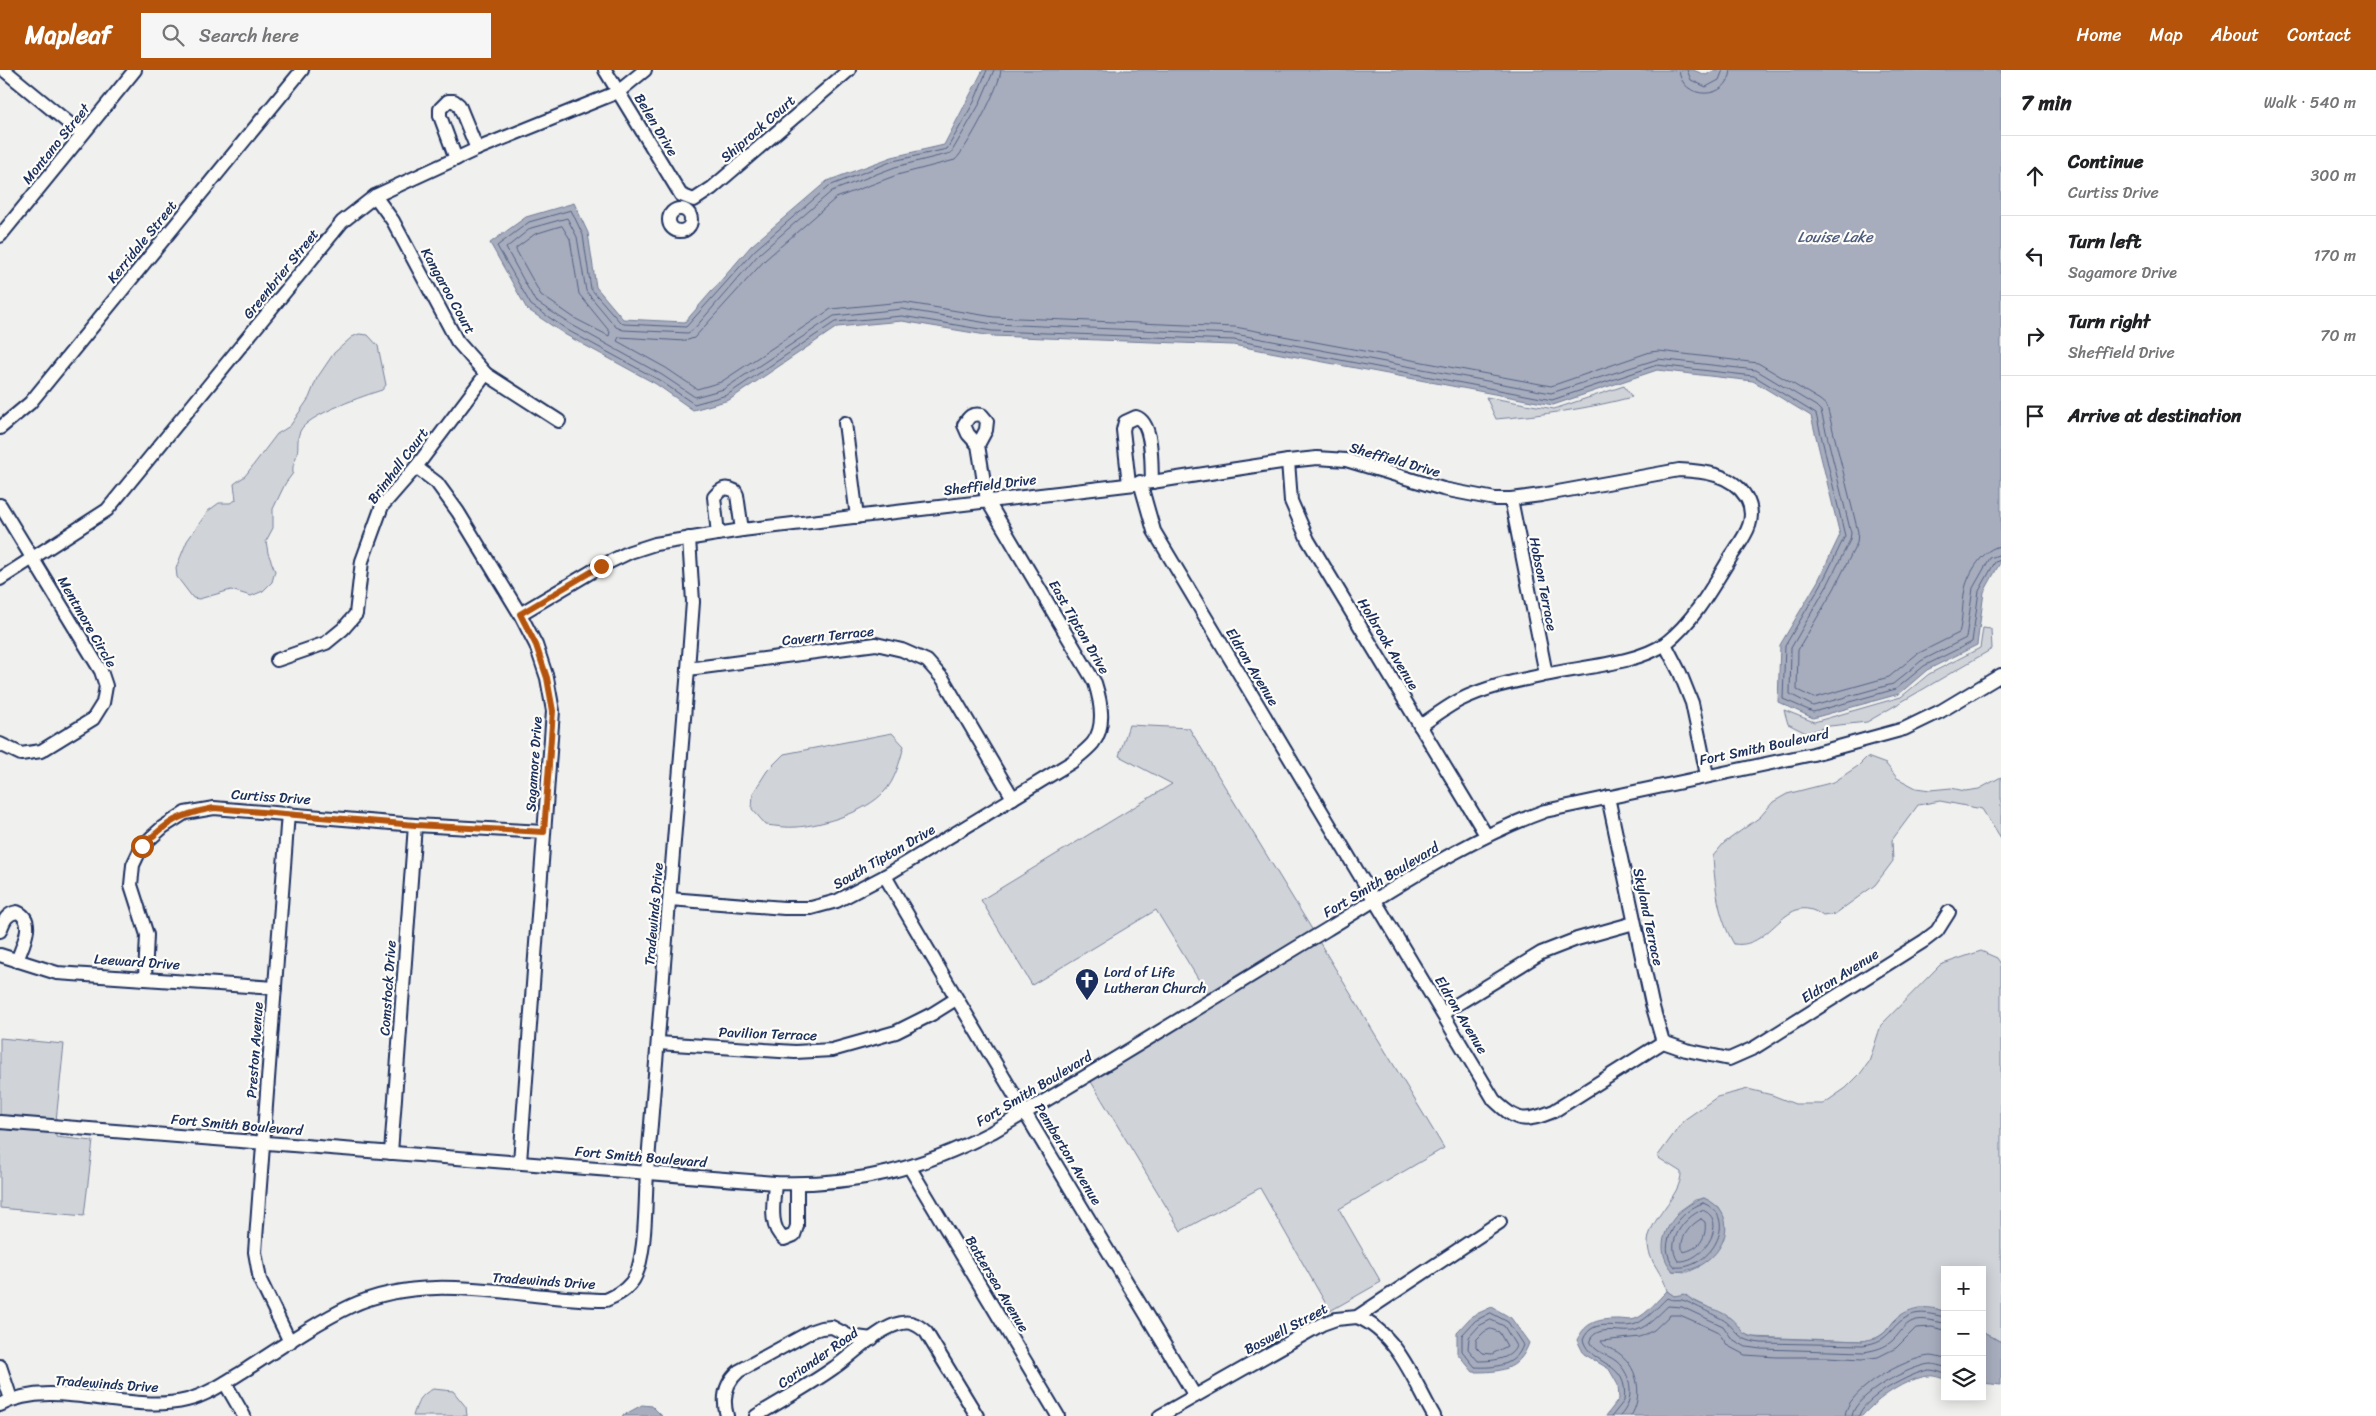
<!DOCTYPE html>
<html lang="en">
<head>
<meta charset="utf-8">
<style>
  body { margin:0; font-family:Sriracha,sans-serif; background:#f6f6f6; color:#202124 }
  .controls { position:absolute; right:15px; bottom:15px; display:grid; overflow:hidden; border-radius:0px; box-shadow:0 2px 12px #0003 }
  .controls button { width:45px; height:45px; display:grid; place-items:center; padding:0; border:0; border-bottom:1px solid #e0e0e0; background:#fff; color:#202124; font:25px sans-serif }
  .stop { position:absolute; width:15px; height:15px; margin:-11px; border:4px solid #b45309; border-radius:50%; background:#fff }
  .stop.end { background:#b45309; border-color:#fff; box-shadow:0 1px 5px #0008 }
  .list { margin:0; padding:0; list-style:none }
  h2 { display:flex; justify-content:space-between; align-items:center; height:65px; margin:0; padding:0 20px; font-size:21px }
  h2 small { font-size:16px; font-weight:400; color:#757577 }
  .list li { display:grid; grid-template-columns:32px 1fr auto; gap:15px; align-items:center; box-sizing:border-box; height:80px; padding:0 20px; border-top:1px solid #e0e0e0 }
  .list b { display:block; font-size:19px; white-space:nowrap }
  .list p { margin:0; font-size:16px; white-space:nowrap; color:#757577 }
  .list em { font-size:16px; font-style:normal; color:#757577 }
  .icon { flex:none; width:28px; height:28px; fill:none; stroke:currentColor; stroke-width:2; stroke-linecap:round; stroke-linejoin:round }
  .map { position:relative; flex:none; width:2001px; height:1346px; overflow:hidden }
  header { display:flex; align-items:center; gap:30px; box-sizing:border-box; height:70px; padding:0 25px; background:#b45309; color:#fff }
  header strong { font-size:24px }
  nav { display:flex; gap:28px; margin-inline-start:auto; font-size:18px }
  .search { width:350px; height:45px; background:#f6f6f6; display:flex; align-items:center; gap:12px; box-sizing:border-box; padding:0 18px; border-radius:0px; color:#757577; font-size:19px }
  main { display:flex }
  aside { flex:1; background:#fff }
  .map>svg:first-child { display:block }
  .green { fill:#d0d3d8; stroke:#76819b; fill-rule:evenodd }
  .water { fill:#a7adbd; stroke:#6f7b97 }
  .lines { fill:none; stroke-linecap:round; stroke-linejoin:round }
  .shore { stroke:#536184; stroke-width:1 }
  .minor-casing { stroke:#1b2f5e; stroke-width:16 }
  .minor { stroke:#fdfcf7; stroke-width:12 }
  .route { stroke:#b45309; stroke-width:6 }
  .labels { text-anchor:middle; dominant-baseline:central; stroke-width:4.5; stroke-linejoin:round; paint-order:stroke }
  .street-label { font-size:14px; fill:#1b2f5e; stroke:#fdfcf7 }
  .poi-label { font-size:14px; fill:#1b2f5e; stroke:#fdfcf7; text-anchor:start }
  .water-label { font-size:15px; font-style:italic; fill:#4c5b7f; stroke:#fdfcf7 }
</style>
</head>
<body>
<header>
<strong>Mapleaf</strong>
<div class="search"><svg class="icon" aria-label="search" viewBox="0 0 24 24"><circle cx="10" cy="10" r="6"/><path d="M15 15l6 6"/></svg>Search here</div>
<nav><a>Home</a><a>Map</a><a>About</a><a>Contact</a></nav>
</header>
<main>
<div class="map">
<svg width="2001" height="1346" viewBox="0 0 2001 1346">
  <rect width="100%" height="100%" fill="#f0f0ee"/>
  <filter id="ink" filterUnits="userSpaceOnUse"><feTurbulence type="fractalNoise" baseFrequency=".02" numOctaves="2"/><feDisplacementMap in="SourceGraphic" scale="10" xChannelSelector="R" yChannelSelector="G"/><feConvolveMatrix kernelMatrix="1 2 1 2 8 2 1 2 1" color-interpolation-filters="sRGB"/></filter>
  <g filter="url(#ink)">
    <g class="green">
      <path d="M 359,264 L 368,265 L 378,276 L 386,315 L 382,320 C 363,326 314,343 302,358 C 296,366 299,375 297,384 C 295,392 292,395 293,403 L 285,414 L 273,439 L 273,458 L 266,471 L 268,483 L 275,501 L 272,512 L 263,521 L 251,526 L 231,520 L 199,529 L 193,528 L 177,507 L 176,498 L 187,471 L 208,441 L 219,433 L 230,433 L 236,430 L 234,414 L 245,406 L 277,364 L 290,356 L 309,328 L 317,308 L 334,283 L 352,267 Z"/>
      <path d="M 1624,316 L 1632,327 C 1587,339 1542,345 1496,349 L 1486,327 L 1554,339 Z"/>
      <path d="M 1983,558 L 1991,559 L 1992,579 L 1867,652 L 1830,656 L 1806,663 L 1788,654 L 1784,640 L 1814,652 L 1901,627 L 1929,604 L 1980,578 Z"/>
      <path d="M 1129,655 L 1189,658 L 1313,861 L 1208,925 L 1156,840 L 1032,915 L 981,830 L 1172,714 L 1119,686 Z"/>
      <path d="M 892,663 L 904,676 C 900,691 895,711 884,722 C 866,742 823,755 797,757 C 787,758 776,756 766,755 L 752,739 L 753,723 L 767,701 L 784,684 Z"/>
      <path d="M 1867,687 L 1886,694 L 1897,708 L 1916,718 L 1930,720 L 1951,718 L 1965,721 L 1979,719 L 2001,707 L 2001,769 L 1982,739 L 1940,731 L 1918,735 L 1892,770 L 1893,791 L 1875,815 L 1835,844 L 1823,846 C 1785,818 1773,880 1734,874 C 1718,847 1715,817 1713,786 L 1724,773 L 1760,747 L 1773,732 L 1787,724 L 1834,712 L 1858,696 Z"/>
      <path d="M 1318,870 L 1444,1078 L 1339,1139 L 1381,1212 L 1330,1241 L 1260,1118 L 1181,1161 L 1090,1010 Z"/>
      <path d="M 1981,881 L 1997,888 L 2001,894 L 2001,1272 L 1982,1261 L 1982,1200 L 1945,1200 L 1945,1242 L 1937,1239 L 1895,1250 L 1884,1263 L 1875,1269 L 1862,1271 L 1751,1267 L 1739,1261 L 1730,1248 L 1687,1227 L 1674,1226 L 1667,1221 C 1664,1204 1649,1193 1648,1175 C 1647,1149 1682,1127 1681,1102 L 1657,1087 L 1684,1050 L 1717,1027 L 1748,1019 L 1772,1025 L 1795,1034 L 1823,1034 L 1846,1018 L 1860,1004 L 1869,992 L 1881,955 L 1940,895 ZM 1704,1128 L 1719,1138 L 1723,1146 L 1699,1197 L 1688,1202 L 1672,1201 L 1678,1142 L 1695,1130 Z"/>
      <path d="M 0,968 L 64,974 L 56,1051 L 0,1047 Z"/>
      <path d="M 0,1057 L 56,1061 L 56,1067 L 93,1071 L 84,1146 L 0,1138 Z"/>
      <path d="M 433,1319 L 453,1321 L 466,1337 L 467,1346 L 413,1346 C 417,1333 420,1325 433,1319 Z"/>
    </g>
    <g class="water">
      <path d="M 983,0 L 1693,0 L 1706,5 L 1715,0 L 2001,0 L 2001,491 L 1984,522 L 1977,575 L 1927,600 L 1899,624 L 1813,648 L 1778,632 L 1780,575 L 1818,511 L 1840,465 L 1811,346 L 1753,311 L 1657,300 L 1553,335 L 1233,275 L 992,266 L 902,251 L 837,257 L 729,330 L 693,340 L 656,314 L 566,265 L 527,239 L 490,173 L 526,147 L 574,133 L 588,163 L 596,217 L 623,249 L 685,252 L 751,176 L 827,111 L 892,87 L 944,75 Z"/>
      <path d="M 1704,1128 C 1750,1148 1715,1206 1673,1201 C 1648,1174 1674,1137 1704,1128 Z"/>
      <path d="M 1667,1221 L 1674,1226 L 1685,1224 C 1697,1237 1717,1237 1730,1248 C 1744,1259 1738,1266 1761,1268 L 1862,1271 C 1870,1269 1878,1269 1884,1263 C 1888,1260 1891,1255 1894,1251 C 1907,1237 1928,1234 1945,1242 L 1945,1309 C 1940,1308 1934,1305 1929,1306 C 1906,1308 1877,1329 1862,1346 L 1606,1346 L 1619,1329 L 1618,1315 L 1609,1299 L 1584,1284 L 1577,1270 C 1586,1251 1599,1249 1619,1249 C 1624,1249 1630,1251 1635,1249 C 1648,1244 1657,1230 1667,1221 Z"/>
      <path d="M 1492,1237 L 1511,1248 L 1529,1273 C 1519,1301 1500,1302 1473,1302 L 1457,1283 L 1457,1262 L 1472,1246 Z"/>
      <path d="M 1982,1261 L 2001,1272 L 2001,1315 L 1982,1313 Z"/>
      <path d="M 642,1335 L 652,1336 L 662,1346 L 622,1346 Z"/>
    </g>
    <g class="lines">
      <g class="shore">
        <path d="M 987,0 L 974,32 L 947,79 L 893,91 L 829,116 L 755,180 L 686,257 L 624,254 L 620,252 L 591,219 L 583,165 L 571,140 L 529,152 L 497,176 L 531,235 L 569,261 L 659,310 L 694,334 L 727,325 L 835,252 L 902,246 L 992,261 L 1234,270 L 1552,330 L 1657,295 L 1754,306 L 1816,344 L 1845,466 L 1822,513 L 1785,576 L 1783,629 L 1813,642 L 1896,619 L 1924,596 L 1972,572 L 1979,521 L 1995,492 L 2001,490"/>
        <path d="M 994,0 L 979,35 L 951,83 L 895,97 L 832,121 L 759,184 L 694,259 L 688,263 L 623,260 L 616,257 L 586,221 L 577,167 L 567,148 L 531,158 L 506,178 L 535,231 L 572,255 L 662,305 L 695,327 L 724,319 L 834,246 L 902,239 L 993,254 L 1235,264 L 1551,323 L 1658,289 L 1756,300 L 1816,336 L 1821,341 L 1851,463 L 1850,470 L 1827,516 L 1791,578 L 1790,624 L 1813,636 L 1893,614 L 1921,591 L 1966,568 L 1973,518 L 1990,488 L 2001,484"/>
        <path d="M 1001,0 C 1001,15 966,80 955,90 L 897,105 L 836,128 L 765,190 L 694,268 L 685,271 L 619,267 L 617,271 L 666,298 L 697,319 L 721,312 L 831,239 L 902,232 L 994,247 L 1235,257 L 1551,316 L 1650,282 L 1659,281 L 1758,293 L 1820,330 L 1827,336 L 1858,462 L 1857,473 L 1834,519 L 1798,580 L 1797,620 L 1814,628 L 1889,607 L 1917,584 L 1959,563 C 1963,549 1962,534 1965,519 C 1968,504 1984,477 2001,476"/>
        <path d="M 1679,0 C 1681,31 1729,31 1731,0"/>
        <path d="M 1687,0 L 1691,10 L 1706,17 L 1719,10 L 1723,0"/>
        <path d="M 562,156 L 570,169 L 579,224 L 610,262 L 609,266 L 576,249 L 541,225 L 516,180 L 516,178 L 535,164 Z"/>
        <path d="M 1703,1133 C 1741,1147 1710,1201 1675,1197 C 1654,1175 1680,1140 1703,1133 Z"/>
        <path d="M 1702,1140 C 1730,1149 1704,1193 1678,1191 C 1665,1172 1684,1147 1702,1140 Z"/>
        <path d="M 1701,1149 L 1705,1152 C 1707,1168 1699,1179 1683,1182 C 1678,1169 1690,1155 1701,1149 Z"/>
        <path d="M 1491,1243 L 1508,1252 L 1523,1275 C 1516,1296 1495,1298 1475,1297 L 1462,1281 L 1462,1265 L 1475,1251 Z"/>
        <path d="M 1491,1250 L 1504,1256 L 1516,1276 C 1511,1290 1491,1291 1478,1291 L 1468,1279 L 1469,1267 L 1479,1256 Z"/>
        <path d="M 1491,1259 L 1499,1262 L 1507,1276 L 1492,1284 L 1482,1283 L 1476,1277 L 1476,1270 L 1484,1262 Z"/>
        <path d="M 1612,1346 L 1624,1331 C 1630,1290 1591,1297 1583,1270 C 1593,1245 1618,1261 1636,1254 C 1649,1248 1657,1237 1667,1228 C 1673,1231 1676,1229 1682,1230 C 1687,1231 1712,1244 1718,1247 C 1738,1256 1732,1270 1761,1273 L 1863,1275 C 1893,1271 1888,1256 1909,1246 C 1921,1240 1933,1245 1945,1247"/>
        <path d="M 1620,1346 C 1635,1331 1633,1305 1616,1291 C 1607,1284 1593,1282 1590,1270 C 1598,1253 1624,1265 1637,1260 C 1650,1255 1658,1245 1668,1236 L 1682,1237 L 1723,1256 L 1732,1269 L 1746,1277 L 1761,1279 L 1864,1282 C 1875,1280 1885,1278 1893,1270 C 1900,1264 1904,1254 1913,1251 C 1924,1247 1934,1252 1945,1253"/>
        <path d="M 1631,1346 C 1643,1327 1639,1299 1620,1284 C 1614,1279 1604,1278 1601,1271 L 1640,1267 L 1654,1260 L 1670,1245 L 1680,1245 L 1712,1259 L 1718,1262 L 1728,1276 L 1745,1285 L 1776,1287 L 1827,1287 L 1862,1289 L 1878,1287 L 1896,1278 L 1916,1258 L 1932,1257 L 1945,1260"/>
        <path d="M 1845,1346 C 1846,1320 1906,1288 1930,1286 C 1935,1286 1940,1288 1945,1289"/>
        <path d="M 1852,1346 C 1854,1325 1910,1296 1930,1294 C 1935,1294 1940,1296 1945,1297"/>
        <path d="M 1859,1346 C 1861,1329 1913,1302 1929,1300 C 1934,1300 1940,1302 1945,1304"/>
      </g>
      <g class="minor-casing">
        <g id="minor">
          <path d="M 4,0 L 82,64"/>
          <path d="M 605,0 L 681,125 L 694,130 L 712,118 L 849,0"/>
          <path d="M 456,89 L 440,46 L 440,39 L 448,31 L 454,31 L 459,35 L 477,79"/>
          <path d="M 375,126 L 393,151 L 457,271 L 486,304 L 559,351"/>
          <circle cx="680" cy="150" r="11"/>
          <path d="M 0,166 L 135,0"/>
          <path d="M 845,353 L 857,447"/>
          <path d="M 0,358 L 30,333 L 302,0"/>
          <path d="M 1288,391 L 1291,431 L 1308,470 L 1486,765"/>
          <path d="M 416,397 L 437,413 L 458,442 L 520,544 L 536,575 L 547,608 L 553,641 L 520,1092"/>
          <path d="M 1140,412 L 1154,461 L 1494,1030 C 1517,1052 1524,1053 1554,1041 L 1663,972 L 1686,980 L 1729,989 L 1754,978 L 1924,871 L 1937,861 L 1949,842"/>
          <path d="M 1129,414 L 1123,360 L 1125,352 L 1136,347 C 1154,353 1151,395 1152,412"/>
          <path d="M 1511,429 L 1546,604"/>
          <path d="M 0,435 L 101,601 L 106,616 L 103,633 L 93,649 L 41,681 L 21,684 L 0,674"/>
          <path d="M 718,464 L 714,427 C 721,419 725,416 735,421 L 737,425 L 742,460"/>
          <path d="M 0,509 L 107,440 L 342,152 L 375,126 L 477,79 L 618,22 L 645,0"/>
          <path d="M 520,544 L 601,496 L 630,482 L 655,474 L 742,460 L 1152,412 L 1288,391 L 1317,388 L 1346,390 L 1443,419 L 1495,429 L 1511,429 L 1541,425 L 1679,400 C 1704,401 1732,404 1746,427 C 1759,449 1744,467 1732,485 C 1713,516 1695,550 1666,573 C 1638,594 1580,597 1545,605 C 1516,611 1485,617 1458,631 C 1445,638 1432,648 1420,656"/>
          <path d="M 1665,574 L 1680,603 L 1692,633 L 1707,705"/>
          <path d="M 277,590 L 326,573 L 343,559 L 356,544 L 362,491 L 382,436 L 416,397 L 486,304"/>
          <path d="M 688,599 L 876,574 L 902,580 L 927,591 L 943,609 L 1013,728"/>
          <path d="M 1608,727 L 1652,934 L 1663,972"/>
          <path d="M 288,743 L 255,1182 L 260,1210 L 290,1272"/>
          <path d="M 885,806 C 986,981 1092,1153 1195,1326"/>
          <path d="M 670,829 L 784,838 L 811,838 L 837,831 L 885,806 L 1072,692 C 1079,686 1087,680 1093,673 C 1106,656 1101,632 1095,613 L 987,430 L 978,375 L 986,360 L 987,351 L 982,345 C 972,343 969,346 964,355 L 968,364 L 978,375"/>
          <path d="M 0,861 C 4,851 6,844 17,842 C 37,850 22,876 17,891"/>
          <path d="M 0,885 L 57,903 L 275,918"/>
          <path d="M 145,907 L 147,865 L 131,815 L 133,795 L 142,776 L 163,757 L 185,743 L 214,738 L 415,755 L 544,762"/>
          <path d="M 1443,943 L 1541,883 L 1577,869 L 1634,853"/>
          <path d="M 658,973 L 795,982 L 832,980 L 896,962 L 932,944 L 956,929"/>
          <path d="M 0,1052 L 775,1113 C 856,1116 921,1099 992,1062 C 1104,997 1215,927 1326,860 C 1397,817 1467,769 1545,741 L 1813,684 L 1904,659 L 1941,641 L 2001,605"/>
          <path d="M 391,1083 L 415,755"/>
          <path d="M 910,1098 L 1058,1346"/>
          <path d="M 775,1113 C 774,1131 768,1157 784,1169 L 794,1165 L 797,1156 L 797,1114"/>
          <path d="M 1357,1247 C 1396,1262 1414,1311 1434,1346"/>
          <path d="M 0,1296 L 11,1329"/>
          <path d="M 225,1313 L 244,1346"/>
          <path d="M 0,1335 C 55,1306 127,1345 187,1330 C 208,1325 229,1310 247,1299 C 281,1277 315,1253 351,1236 C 430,1199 522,1230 606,1230 C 615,1226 624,1222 631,1213 C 647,1195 645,1128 647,1103 L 688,599 L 693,532 L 689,468"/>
          <path d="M 727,1346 C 722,1328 725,1313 739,1301 L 812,1261 L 821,1258 L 832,1257 L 849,1266 L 872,1269"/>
          <path d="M 756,1346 C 782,1330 810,1315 835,1297 C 854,1284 879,1257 902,1253 C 912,1251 919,1256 926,1262 L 977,1346"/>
          <path d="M 1160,1346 L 1322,1254 L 1336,1249 L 1357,1247 L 1500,1152"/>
        </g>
      </g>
      <use href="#minor" class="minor"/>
    </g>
  </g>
  <g class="lines" filter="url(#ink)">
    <path class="route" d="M 142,776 C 169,751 177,745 214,738 L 415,755 L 544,762 L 553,641 L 547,608 L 536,575 L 520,544 L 601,496"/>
  </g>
  <defs>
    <g id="church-pin" transform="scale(1.25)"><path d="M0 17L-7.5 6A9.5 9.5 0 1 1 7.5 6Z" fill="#1b2f5e" stroke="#fdfcf7"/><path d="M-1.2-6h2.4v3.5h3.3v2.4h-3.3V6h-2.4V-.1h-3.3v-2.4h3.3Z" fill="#fff"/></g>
  </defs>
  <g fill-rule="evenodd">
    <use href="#church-pin" x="1087" y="910"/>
  </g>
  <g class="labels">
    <g class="street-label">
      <text transform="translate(656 55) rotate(59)">Belen Drive</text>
      <text transform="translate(758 59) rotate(-41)">Shiprock Court</text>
      <text transform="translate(56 74) rotate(-51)">Montano Street</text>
      <text transform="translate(142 172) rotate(-51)">Kerridale Street</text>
      <text transform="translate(281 204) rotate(-51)">Greenbrier Street</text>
      <text transform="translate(448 221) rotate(61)">Kangaroo Court</text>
      <text transform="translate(1395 390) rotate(16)">Sheffield Drive</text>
      <text transform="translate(398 396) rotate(-53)">Brimhall Court</text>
      <text transform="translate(990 415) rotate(-7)">Sheffield Drive</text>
      <text transform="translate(1543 514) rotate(79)">Hobson Terrace</text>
      <text transform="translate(87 552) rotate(60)">Mentmore Circle</text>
      <text transform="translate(1079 557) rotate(60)">East Tipton Drive</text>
      <text transform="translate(828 566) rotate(-6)">Cavern Terrace</text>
      <text transform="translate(1388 574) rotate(59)">Holbrook Avenue</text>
      <text transform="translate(1252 597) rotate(59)">Eldron Avenue</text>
      <text transform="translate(1764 677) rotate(-12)">Fort Smith Boulevard</text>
      <text transform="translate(534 694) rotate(-86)">Sagamore Drive</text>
      <text transform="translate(271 727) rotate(4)">Curtiss Drive</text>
      <text transform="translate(884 787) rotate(-30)">South Tipton Drive</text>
      <text transform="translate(1381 810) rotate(-31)">Fort Smith Boulevard</text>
      <text transform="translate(654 844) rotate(-85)">Tradewinds Drive</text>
      <text transform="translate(1648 847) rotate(78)">Skyland Terrace</text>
      <text transform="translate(137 892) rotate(4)">Leeward Drive</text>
      <text transform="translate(1840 906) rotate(-32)">Eldron Avenue</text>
      <text transform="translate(388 918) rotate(-86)">Comstock Drive</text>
      <text transform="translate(1461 945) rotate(59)">Eldron Avenue</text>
      <text transform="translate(768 964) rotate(2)">Pavilion Terrace</text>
      <text transform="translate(255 980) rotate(-86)">Preston Avenue</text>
      <text transform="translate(1034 1019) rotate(-31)">Fort Smith Boulevard</text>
      <text transform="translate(237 1055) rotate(5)">Fort Smith Boulevard</text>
      <text transform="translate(1068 1084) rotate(59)">Pemberton Avenue</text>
      <text transform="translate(641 1087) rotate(5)">Fort Smith Boulevard</text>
      <text transform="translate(544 1211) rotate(4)">Tradewinds Drive</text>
      <text transform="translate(997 1214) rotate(59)">Battersea Avenue</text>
      <text transform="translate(1286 1259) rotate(-28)">Boswell Street</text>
      <text transform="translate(818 1288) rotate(-35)">Coriander Road</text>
      <text transform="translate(107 1314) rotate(4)">Tradewinds Drive</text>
    </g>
    <g class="poi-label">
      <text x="1104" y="902">Lord of Life<tspan x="1104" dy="16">Lutheran Church</tspan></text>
    </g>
    <g class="water-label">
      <text x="1835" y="167">Louise Lake</text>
    </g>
  </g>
</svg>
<div class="controls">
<button>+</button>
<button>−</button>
<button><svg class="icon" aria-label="layers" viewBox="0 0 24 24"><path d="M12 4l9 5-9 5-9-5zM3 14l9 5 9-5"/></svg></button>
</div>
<div class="stop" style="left:142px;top:776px"></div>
<div class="stop end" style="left:601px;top:496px"></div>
</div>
<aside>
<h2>7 min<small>Walk · 540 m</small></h2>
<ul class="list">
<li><svg class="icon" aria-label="ahead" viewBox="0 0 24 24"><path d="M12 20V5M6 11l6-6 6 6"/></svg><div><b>Continue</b><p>Curtiss Drive</p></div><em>300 m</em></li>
<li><svg class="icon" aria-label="left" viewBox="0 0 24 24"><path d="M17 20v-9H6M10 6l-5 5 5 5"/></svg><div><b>Turn left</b><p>Sagamore Drive</p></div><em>170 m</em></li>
<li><svg class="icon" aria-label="right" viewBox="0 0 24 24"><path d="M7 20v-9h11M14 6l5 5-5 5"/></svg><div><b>Turn right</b><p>Sheffield Drive</p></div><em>70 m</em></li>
<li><svg class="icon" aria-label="arrive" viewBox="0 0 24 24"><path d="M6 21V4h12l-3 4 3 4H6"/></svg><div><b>Arrive at destination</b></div></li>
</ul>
</aside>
</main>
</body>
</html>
